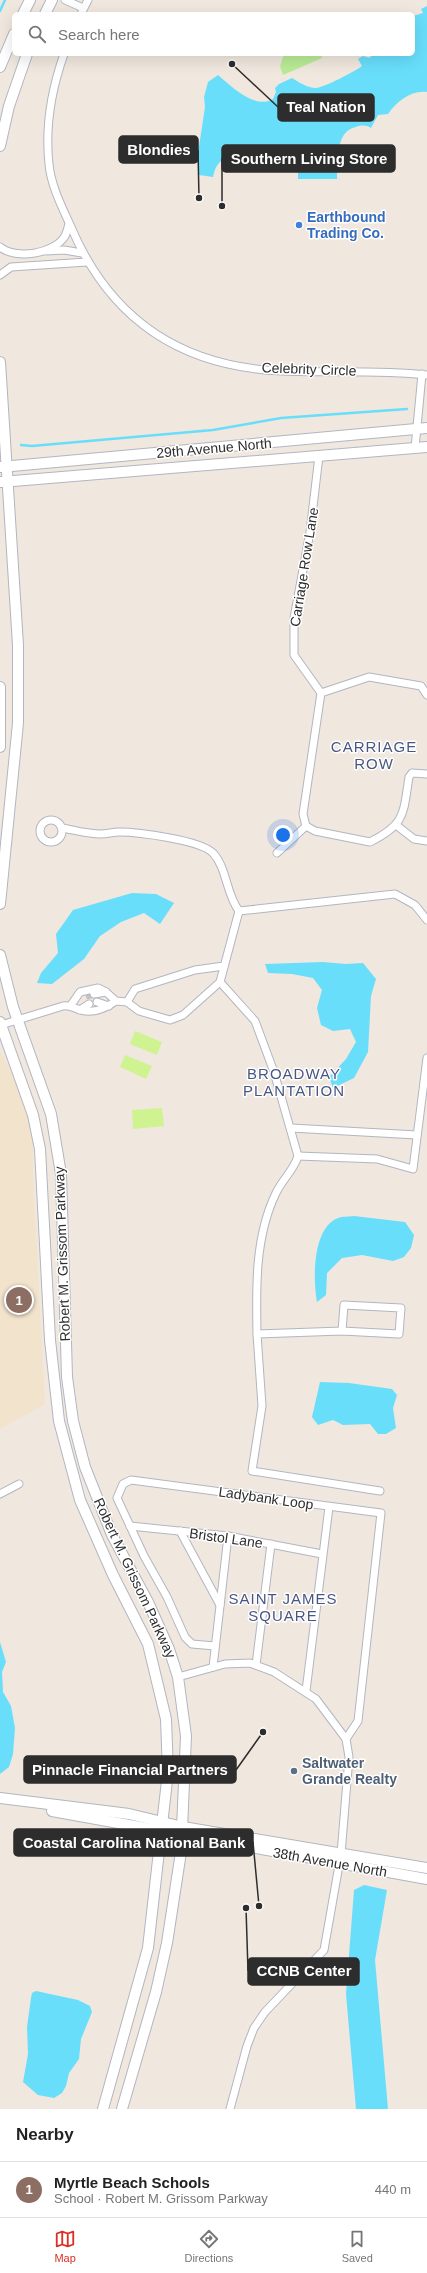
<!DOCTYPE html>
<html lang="en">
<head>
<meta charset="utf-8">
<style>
  body { margin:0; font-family:Helvetica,sans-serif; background:#f6f6f6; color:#222 }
  .you { position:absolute; left:283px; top:835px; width:14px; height:14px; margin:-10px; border:3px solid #fff; border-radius:50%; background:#1a73e8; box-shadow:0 0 0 6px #1a73e833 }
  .badge { display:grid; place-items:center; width:26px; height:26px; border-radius:50%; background:#d93025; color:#fff; font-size:13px; font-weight:700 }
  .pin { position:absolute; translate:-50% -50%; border:2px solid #fff; box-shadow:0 1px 4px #0006 }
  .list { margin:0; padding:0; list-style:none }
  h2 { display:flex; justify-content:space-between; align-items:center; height:52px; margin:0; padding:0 16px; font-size:17px }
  h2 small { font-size:13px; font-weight:400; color:#767676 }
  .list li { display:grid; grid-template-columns:26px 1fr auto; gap:12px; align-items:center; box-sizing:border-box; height:56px; padding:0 16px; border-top:1px solid #e0e0e0 }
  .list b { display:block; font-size:15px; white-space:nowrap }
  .list p { margin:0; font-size:13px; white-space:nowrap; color:#767676 }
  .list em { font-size:13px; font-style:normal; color:#767676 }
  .icon { flex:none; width:22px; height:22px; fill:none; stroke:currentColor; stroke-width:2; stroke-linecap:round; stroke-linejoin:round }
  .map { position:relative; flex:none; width:427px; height:2109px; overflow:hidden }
  .search { position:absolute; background:#fff; box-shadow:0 4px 16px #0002; left:12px; right:12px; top:12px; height:44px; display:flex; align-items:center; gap:10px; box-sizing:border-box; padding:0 14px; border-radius:6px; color:#767676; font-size:15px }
  .sheet { height:108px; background:#fff }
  nav { display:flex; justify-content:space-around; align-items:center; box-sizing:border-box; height:56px; border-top:1px solid #e0e0e0; background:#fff; font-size:11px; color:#767676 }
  nav a { display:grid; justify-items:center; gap:2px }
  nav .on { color:#d93025 }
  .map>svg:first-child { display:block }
  .education { fill:#f2e3cc }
  .green { fill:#b9eb96 }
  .pitch { fill:#d0f391 }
  .water { fill:#68defb }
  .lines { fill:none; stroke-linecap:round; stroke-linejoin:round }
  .stream { stroke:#68defb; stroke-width:2.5 }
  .street-tunnel { stroke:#c9c2bb; stroke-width:7; stroke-dasharray:7 3.5; stroke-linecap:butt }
  .street-casing { stroke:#b2b6c2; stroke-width:9 }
  .secondary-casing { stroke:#b2b6c2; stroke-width:12 }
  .street { stroke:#fff; stroke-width:7 }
  .secondary { stroke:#fff; stroke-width:10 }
  .shop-dot { fill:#3f7fe0; stroke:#fff; stroke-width:1.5 }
  .service-dot { fill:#5c6f8a; stroke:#fff; stroke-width:1.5 }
  .labels { text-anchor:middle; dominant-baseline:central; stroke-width:3; stroke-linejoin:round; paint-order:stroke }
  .shop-label { font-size:14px; font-weight:bold; fill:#366cbe; stroke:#fff; text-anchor:start }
  .street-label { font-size:14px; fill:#2d2d2d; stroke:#fff }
  .service-label { font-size:14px; font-weight:bold; fill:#4e5e75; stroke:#fff; text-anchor:start }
  .neighbourhood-label { font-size:15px; letter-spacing:1px; fill:#485683; stroke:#fff }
  .leader { fill:none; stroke:#2d2d2d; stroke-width:1.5 }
  .callout-dot { fill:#2d2d2d; stroke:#fff; stroke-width:1.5 }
  .callout { fill:#2d2d2d; stroke:#2d2d2d; stroke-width:1.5 }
  .callout-label { font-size:15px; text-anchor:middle; font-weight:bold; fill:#fff }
</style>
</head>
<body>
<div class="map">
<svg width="427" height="2109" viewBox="0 0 427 2109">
  <rect width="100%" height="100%" fill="#f0e7de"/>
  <path class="education" d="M 0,1051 L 33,1115 L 33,1180 L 45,1404 L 0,1429 Z"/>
  <path class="green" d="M 284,54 L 321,54 L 322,58 L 283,75 L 280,66 Z"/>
  <g class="pitch">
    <path d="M 135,1031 L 162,1042 L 157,1055 L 130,1044 Z"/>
    <path d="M 125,1055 L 152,1066 L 146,1079 L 120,1067 Z"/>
    <path d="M 162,1108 L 164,1126 L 133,1129 L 132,1110 Z"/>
  </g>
  <g class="water">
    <path d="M 427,6 L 427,92 C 411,90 397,101 388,114 L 378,115 L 371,128 C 366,125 362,125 356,127 C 335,131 338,161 337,179 L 298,179 L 298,166 L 282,165 L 284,159 L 271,156 L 249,163 C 231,153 217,156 213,177 L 199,175 L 198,153 L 205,107 L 204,97 L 208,82 L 218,75 C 231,86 255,110 273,99 L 276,92 L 275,88 L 279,84 L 292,78 C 298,82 308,88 316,88 C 325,87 354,72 362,66 L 358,59 L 363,56 L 369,58 L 374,54 L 413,54 L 413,16 L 423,13 L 421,9 Z"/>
    <path d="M 132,893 L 156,894 L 174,903 L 160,924 L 144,913 L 121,922 L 100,936 L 84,959 L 52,984 L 37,983 L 41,973 L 58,953 L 56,934 L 73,910 Z"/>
    <path d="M 323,962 L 346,964 L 363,963 L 376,979 L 371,996 L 368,1052 L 354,1078 L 333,1088 L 329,1077 L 346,1059 L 356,1042 L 350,1029 L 333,1031 L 321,1025 L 317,1008 L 322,990 L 313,978 L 292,974 L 268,973 L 265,964 Z"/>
    <path d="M 354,1216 L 405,1222 L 414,1235 L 411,1248 L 404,1257 L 393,1261 L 362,1255 L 342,1258 L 327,1273 L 326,1295 L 317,1302 C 313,1280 312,1228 338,1218 C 342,1216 349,1217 354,1216 Z"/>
    <path d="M 320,1382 L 349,1383 L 392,1389 L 397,1395 L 393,1408 L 396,1428 L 386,1434 L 378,1434 L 370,1424 L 343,1425 L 333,1420 L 318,1425 L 312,1417 Z"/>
    <path d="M 0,1642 L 6,1662 L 2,1672 L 3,1692 L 11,1706 L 15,1728 L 13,1754 L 9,1767 L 0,1774 Z"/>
    <path d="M 364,1885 L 387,1890 L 375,1960 L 388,2109 L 356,2109 L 346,1994 L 354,1890 Z"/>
    <path d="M 36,1991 L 78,2000 L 90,2006 L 92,2012 L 81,2039 L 79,2059 L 69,2073 L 66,2086 L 62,2093 L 54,2098 L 38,2095 L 23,2082 L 28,2054 L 27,2027 L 31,1998 L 32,1993 Z"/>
  </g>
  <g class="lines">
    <g class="stream">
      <path d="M 0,11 L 5,0"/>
      <path d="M 21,445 L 32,446 L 213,430 L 281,418 L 407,409"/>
    </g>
    <path class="street-tunnel" d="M 86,996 L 94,994"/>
    <g class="street-casing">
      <g id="street">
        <path d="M 65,0 L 83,8"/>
        <path d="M 81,14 L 88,0"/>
        <path d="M 64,54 C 52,88 45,128 49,164 C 51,186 62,207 71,227 C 110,319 181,367 282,371 C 330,373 379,370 427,375"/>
        <path d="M 0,247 C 16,260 54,254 65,236 C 67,232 68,227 69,224"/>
        <path d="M 46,251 L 64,250 L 82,253"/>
        <path d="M 0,275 L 11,267 L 87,262"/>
        <path d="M 415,448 L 422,374"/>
        <path d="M 319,456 L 310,532 L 294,618 L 294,655 L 321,693 L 303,814 L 306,826 L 315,831 L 370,842 C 406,824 403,814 409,777 L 412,773 L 427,774"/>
        <path d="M 321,693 L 369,677 L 421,686 L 427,695"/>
        <circle cx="51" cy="831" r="11"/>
        <path d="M 396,825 L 414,839 L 427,841"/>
        <path d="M 62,828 C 74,830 88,834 101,834 C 107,834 113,832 119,832 C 138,832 200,840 213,853 C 227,868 226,894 239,911"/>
        <path d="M 277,853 L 306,826"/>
        <path d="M 94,994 L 106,992"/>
        <path d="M 97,1002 L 109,1006"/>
        <path d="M 127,1002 L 135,989 L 195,970 L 224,966"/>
        <path d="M 71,1005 L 80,992 L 98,988 L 106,992 L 116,1001 L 127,1002 L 139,1011 L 170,1020 L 183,1015 L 220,982"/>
        <path d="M 80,1010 L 89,1004"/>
        <path d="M 1,1025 L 63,1006 C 71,1005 73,1008 81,1010 C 93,1014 106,1008 116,1001"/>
        <path d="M 291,1128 L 417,1135"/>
        <path d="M 298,1156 L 377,1159 L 413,1169 L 427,1058"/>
        <path d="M 342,1331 L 344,1305 L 401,1308 L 399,1334 L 342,1331 L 257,1334 L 262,1406 L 252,1471 L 380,1491"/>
        <path d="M 257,1334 C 256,1287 255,1236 276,1193 C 282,1180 294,1170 298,1156 L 274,1072 L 255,1021 L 220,982 L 239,911 L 395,894 L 415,905 L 427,920"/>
        <path d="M 0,1494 L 19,1484"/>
        <path d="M 130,1526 L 228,1536 L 322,1554"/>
        <path d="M 180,1531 L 220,1605"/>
        <path d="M 215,1646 L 192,1644 L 185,1637 L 167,1597 L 144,1556 L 117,1498 L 123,1484 L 131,1480 L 381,1513 L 358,1721 L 346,1739"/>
        <path d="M 256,1665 L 271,1544"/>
        <path d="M 213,1667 L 228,1536"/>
        <path d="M 178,1677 L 225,1664 L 250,1663 L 274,1672 L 316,1699 L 346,1739 L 349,1757 L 341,1854 L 324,1950 L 265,2012 L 254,2028 L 247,2046 L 230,2109"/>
        <path d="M 306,1691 L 329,1507"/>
      </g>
    </g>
    <g class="secondary-casing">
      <g id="secondary">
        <path d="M 23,14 L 30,0"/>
        <path d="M 45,14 L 52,0"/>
        <path d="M 0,67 L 14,34"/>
        <path d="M 0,146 L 9,106 L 27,54"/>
        <path d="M 0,362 L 18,645 L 18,723 L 0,904"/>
        <path d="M 1,467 L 427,428"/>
        <path d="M 1,482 L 427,447"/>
        <path d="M 0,687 L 0,747"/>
        <path d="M 0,955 L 13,1007 L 51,1114 L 61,1174 L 67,1377 L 73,1421 L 85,1467 L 112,1535 L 148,1602 L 169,1649 L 178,1677 L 186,1736 L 181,1852 L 167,1943 L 156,1992 L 122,2109"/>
        <path d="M 0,1022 L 33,1115 L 40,1149 L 50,1340 L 59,1421 L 80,1500 L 113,1575 L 148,1644 L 166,1719 L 168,1772 L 148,1948 L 103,2109"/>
        <path d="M 0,1798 L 129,1814 L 183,1827 L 427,1868"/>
        <path d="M 52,1811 L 427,1879"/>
      </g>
    </g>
    <use href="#street" class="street"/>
    <use href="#secondary" class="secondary"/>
  </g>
  <circle class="shop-dot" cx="299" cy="225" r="4"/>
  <circle class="service-dot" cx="294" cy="1771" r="4"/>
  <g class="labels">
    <g class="shop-label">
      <text x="307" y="217">Earthbound<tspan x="307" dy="16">Trading Co.</tspan></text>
    </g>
    <g class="street-label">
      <text transform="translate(309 369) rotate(2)">Celebrity Circle</text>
      <text transform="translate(214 448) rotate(-5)">29th Avenue North</text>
      <text transform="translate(304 567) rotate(-81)">Carriage Row Lane</text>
      <text transform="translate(62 1254) rotate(-92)">Robert M. Grissom Parkway</text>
      <text transform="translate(266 1498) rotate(8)">Ladybank Loop</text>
      <text transform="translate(226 1538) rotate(8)">Bristol Lane</text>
      <text transform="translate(135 1578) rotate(65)">Robert M. Grissom Parkway</text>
      <text transform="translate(330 1862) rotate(10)">38th Avenue North</text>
    </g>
    <g class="service-label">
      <text x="302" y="1763">Saltwater<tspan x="302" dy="16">Grande Realty</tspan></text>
    </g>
    <g class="neighbourhood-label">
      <text x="374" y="746">CARRIAGE<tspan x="374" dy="17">ROW</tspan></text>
      <text x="294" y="1073">BROADWAY<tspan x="294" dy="17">PLANTATION</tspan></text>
      <text x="283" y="1598">SAINT JAMES<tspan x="283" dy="17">SQUARE</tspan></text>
    </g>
  </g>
  <path class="leader" d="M232 64L278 107M199 198L198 150M222 206L222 158M263 1732L236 1770M259 1906L253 1842M246 1908L248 1971"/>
  <g class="callout-dot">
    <circle cx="232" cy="64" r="4"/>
    <circle cx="199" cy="198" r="4"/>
    <circle cx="222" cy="206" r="4"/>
    <circle cx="263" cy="1732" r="4"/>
    <circle cx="259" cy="1906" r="4"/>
    <circle cx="246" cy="1908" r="4"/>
  </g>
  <g class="callout">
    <rect x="278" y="94" width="96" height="27" rx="4"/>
    <rect x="119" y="136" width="79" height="27" rx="4"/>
    <rect x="222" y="145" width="173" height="27" rx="4"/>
    <rect x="24" y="1756" width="212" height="27" rx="4"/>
    <rect x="14" y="1829" width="239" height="27" rx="4"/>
    <rect x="248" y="1958" width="111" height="27" rx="4"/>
  </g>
  <g class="callout-label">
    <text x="326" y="112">Teal Nation</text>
    <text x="159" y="155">Blondies</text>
    <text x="309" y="164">Southern Living Store</text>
    <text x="130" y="1775">Pinnacle Financial Partners</text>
    <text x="134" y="1848">Coastal Carolina National Bank</text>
    <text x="304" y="1976">CCNB Center</text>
  </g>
</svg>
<div class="you"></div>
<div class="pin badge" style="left:19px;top:1300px;background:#8d6e63">1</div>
<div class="search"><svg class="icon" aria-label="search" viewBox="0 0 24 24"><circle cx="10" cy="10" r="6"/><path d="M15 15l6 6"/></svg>Search here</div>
</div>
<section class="sheet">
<h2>Nearby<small></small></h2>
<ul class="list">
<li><span class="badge" style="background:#8d6e63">1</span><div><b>Myrtle Beach Schools</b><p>School · Robert M. Grissom Parkway</p></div><em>440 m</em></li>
</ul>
</section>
<nav>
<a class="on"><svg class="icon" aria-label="map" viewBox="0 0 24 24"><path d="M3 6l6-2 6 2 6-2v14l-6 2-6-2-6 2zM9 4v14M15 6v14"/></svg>Map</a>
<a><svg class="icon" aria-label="directions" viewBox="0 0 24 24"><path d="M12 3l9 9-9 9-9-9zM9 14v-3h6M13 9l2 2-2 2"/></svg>Directions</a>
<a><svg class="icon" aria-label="saved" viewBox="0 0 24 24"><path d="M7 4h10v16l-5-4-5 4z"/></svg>Saved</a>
</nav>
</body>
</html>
